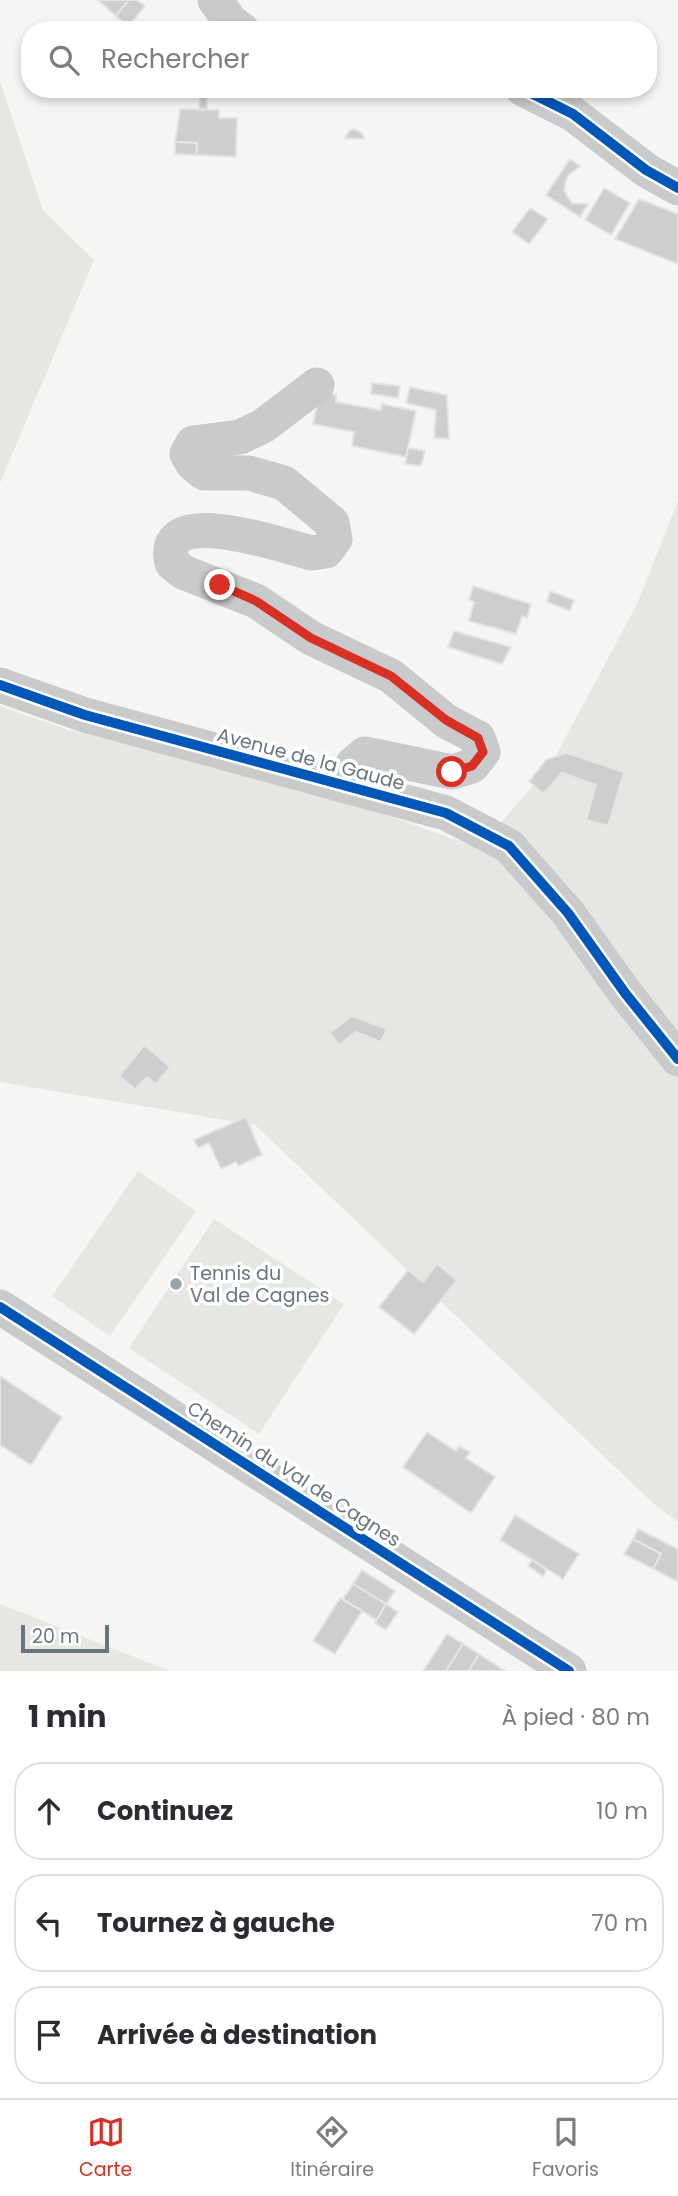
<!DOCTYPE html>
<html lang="fr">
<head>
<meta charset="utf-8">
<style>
  body { margin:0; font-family:Poppins,sans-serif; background:#f2f2f3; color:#2b2b33 }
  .scale { position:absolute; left:21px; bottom:18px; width:88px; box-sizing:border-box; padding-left:7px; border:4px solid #687581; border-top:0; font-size:19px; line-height:24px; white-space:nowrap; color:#687581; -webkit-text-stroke:5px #fff; paint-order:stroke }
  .stop { position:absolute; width:21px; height:21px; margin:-16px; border:5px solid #d93025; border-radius:50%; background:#fff }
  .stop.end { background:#d93025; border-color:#fff; box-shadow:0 2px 7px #0008 }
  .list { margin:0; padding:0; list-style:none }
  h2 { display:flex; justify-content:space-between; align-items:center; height:91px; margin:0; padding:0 28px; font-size:30px }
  h2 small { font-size:23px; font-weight:400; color:#7c7c81 }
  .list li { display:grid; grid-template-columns:46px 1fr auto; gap:21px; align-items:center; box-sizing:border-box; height:98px; margin:0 14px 14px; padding:0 14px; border:2px solid #e1e1e2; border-radius:28px }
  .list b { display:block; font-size:26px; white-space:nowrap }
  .list em { font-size:23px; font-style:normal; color:#7c7c81 }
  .icon { flex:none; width:38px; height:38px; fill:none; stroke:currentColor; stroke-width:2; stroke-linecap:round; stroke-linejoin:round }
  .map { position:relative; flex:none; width:678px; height:1671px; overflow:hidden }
  .search { position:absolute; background:#fff; box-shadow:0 4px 10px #0003; left:21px; right:21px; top:21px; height:77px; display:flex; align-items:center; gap:18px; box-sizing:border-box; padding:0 24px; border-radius:28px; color:#7c7c81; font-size:26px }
  .sheet { height:427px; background:#fff }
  nav { display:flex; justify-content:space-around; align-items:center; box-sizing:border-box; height:98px; border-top:2px solid #e1e1e2; background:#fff; font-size:19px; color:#7c7c81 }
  nav a { display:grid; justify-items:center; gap:4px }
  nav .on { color:#d93025 }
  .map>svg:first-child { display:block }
  .green { fill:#e4e7e2 }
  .building { fill:#cdcecf; stroke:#e4e4e4; stroke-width:2 }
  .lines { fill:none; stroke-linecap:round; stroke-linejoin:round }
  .minor { stroke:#c9cacb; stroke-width:35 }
  .cycleway-casing { stroke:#fff; stroke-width:15 }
  .cycleway { stroke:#0057b8; stroke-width:10 }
  .route { stroke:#d93025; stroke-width:9 }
  .poi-dot { fill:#99a2a9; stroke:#fff; stroke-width:2.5 }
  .labels { text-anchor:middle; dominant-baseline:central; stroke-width:7; stroke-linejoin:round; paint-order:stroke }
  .street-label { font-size:19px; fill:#687581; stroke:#fff }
  .poi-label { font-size:19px; fill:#687581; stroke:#fff; text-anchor:start }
</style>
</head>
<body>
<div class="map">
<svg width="678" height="1671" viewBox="0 0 678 1671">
  <rect width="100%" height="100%" fill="#f5f5f4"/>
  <g class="green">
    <path d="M 0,81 L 43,210 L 94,260 L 0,483 Z"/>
    <path d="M 678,501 L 678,1522 L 654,1504 L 255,1125 L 0,1082 L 0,706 L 65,729 L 321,792 L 479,848 L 551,765 L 637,604 Z"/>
    <path d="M 138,1171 L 196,1211 L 110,1336 L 52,1296 Z"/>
    <path d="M 214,1219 L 344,1304 L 259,1434 L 129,1348 Z"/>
    <path d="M 0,1604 L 170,1671 L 0,1671 Z"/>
  </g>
  <g class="building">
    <path d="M 98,0 L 129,0 L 116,16 Z"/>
    <path d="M 129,0 L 137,0 L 145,6 L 128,27 L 116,16 Z"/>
    <path d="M 200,89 L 207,89 L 207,110 L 199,109 Z"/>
    <path d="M 180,109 L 219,110 L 219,118 L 237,118 L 236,157 L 196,155 L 197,143 L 175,142 Z"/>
    <path d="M 354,129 L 362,133 L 364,139 L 345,138 L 349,131 Z"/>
    <path d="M 175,142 L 197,143 L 196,155 L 175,154 Z"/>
    <path d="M 570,159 L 580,166 L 567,177 L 564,191 L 572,203 L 588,204 L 580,217 L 546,195 Z"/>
    <path d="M 604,188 L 630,203 L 611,235 L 585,220 Z"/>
    <path d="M 639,199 L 678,214 L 678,264 L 615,239 Z"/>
    <path d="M 530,208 L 548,219 L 529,244 L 512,232 Z"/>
    <path d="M 372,383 L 400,386 L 398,398 L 371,394 Z"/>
    <path d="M 410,387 L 447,395 L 449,439 L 434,438 L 436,410 L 406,403 Z"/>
    <path d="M 320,391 L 336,395 L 336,402 L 381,410 L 382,404 L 416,411 L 406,457 L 352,446 L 354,432 L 313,424 Z"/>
    <path d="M 408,448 L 425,451 L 421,466 L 405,464 Z"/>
    <path d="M 473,586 L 531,604 L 527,618 L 522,616 L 516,634 L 469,621 L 474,602 L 469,600 Z"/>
    <path d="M 550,591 L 574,600 L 570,611 L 547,602 Z"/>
    <path d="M 454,631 L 511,647 L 502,664 L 448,647 Z"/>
    <path d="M 567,753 L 624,772 L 608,826 L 586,820 L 596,785 L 562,773 L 543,794 L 529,781 L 547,759 Z"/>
    <path d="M 352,1016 L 387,1029 L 381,1042 L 356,1032 L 339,1045 L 330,1033 Z"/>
    <path d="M 144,1045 L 170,1067 L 156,1084 L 147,1077 L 135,1089 L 119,1076 Z"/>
    <path d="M 246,1117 L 262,1155 L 238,1166 L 236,1162 L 221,1169 L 209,1143 L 198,1148 L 194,1140 Z"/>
    <path d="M 437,1264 L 457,1280 L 414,1334 L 379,1307 L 408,1270 L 423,1282 Z"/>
    <path d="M 0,1376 L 62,1417 L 31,1465 L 0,1445 Z"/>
    <path d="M 427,1432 L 456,1451 L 459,1446 L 470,1452 L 466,1458 L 495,1477 L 471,1513 L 403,1467 Z"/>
    <path d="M 515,1515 L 579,1554 L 563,1579 L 500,1540 Z"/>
    <path d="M 638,1529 L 678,1549 L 678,1582 L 653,1569 L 661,1554 L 633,1539 Z"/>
    <path d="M 633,1539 L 661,1554 L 653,1569 L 624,1554 Z"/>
    <path d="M 532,1560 L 547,1570 L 543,1576 L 528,1566 Z"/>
    <path d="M 362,1570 L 395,1591 L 386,1604 L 353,1584 Z"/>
    <path d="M 353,1584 L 386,1604 L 377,1620 L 343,1599 Z"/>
    <path d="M 340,1598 L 362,1611 L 335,1654 L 313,1641 Z"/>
    <path d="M 386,1604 L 398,1612 L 386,1630 L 375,1623 Z"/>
    <path d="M 447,1634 L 463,1644 L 446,1671 L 423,1671 Z"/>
    <path d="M 463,1644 L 479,1654 L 469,1671 L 446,1671 Z"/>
    <path d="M 479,1654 L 505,1671 L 469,1671 Z"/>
  </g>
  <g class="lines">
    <g class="minor">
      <path d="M 215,0 L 231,22 L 242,30"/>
      <path d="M 523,89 L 573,114 L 646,170 L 678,188"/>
      <path d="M 317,385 L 263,426 L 240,437 L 193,443 L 187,454 L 193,464 L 204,473 L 249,473 L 284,483 L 332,523 L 335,539 L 326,551 L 312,553 C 285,547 156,500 172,563 L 183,572 L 256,601 L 311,638 L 391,676 L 446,721 L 478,738 L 483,752 L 472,766 L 452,772 L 365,754 L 353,764 L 345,786"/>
      <path d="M 0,685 L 85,715 L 446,813 L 509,846 L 568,913 L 625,993 L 678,1059"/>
      <path d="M 0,1307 L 569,1671"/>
    </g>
    <g class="cycleway-casing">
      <g id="cycleway">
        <path d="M 523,89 L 573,114 L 646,170 L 678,188"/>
        <path d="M 0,685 L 85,715 L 446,813 L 509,846 L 568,913 L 625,993 L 678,1059"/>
        <path d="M 0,1307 L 569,1671"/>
      </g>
    </g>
    <use href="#cycleway" class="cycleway"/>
  </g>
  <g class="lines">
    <path class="route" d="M 220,585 L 256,601 L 311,638 L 391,676 L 446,720 L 478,738 L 483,752 L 472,766 L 452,772"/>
  </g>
  <circle class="poi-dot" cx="176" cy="1284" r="7"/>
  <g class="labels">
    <g class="street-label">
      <text transform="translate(311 759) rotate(15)">Avenue de la Gaude</text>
      <text transform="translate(294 1474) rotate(33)">Chemin du Val de Cagnes</text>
    </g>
    <g class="poi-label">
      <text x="190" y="1273">Tennis du<tspan x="190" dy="22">Val de Cagnes</tspan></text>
    </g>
  </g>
</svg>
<div class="scale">20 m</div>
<div class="stop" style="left:452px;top:772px"></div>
<div class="stop end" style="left:220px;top:585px"></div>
<div class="search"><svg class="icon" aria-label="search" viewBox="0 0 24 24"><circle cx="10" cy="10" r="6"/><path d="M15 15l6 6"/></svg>Rechercher</div>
</div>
<section class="sheet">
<h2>1 min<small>À pied · 80 m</small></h2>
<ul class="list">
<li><svg class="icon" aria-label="ahead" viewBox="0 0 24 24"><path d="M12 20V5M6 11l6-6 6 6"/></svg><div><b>Continuez</b></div><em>10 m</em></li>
<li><svg class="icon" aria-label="left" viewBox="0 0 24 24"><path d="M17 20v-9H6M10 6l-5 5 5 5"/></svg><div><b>Tournez à gauche</b></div><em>70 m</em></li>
<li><svg class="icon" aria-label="arrive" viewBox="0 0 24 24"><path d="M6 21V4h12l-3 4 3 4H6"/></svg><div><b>Arrivée à destination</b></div></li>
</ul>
</section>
<nav>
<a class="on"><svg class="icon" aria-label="map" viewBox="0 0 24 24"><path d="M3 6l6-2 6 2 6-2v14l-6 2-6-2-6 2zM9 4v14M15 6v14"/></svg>Carte</a>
<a><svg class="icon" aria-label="directions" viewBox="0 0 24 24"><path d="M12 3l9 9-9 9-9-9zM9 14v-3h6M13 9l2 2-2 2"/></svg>Itinéraire</a>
<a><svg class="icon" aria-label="saved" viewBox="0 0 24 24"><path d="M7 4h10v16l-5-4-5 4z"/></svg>Favoris</a>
</nav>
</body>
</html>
